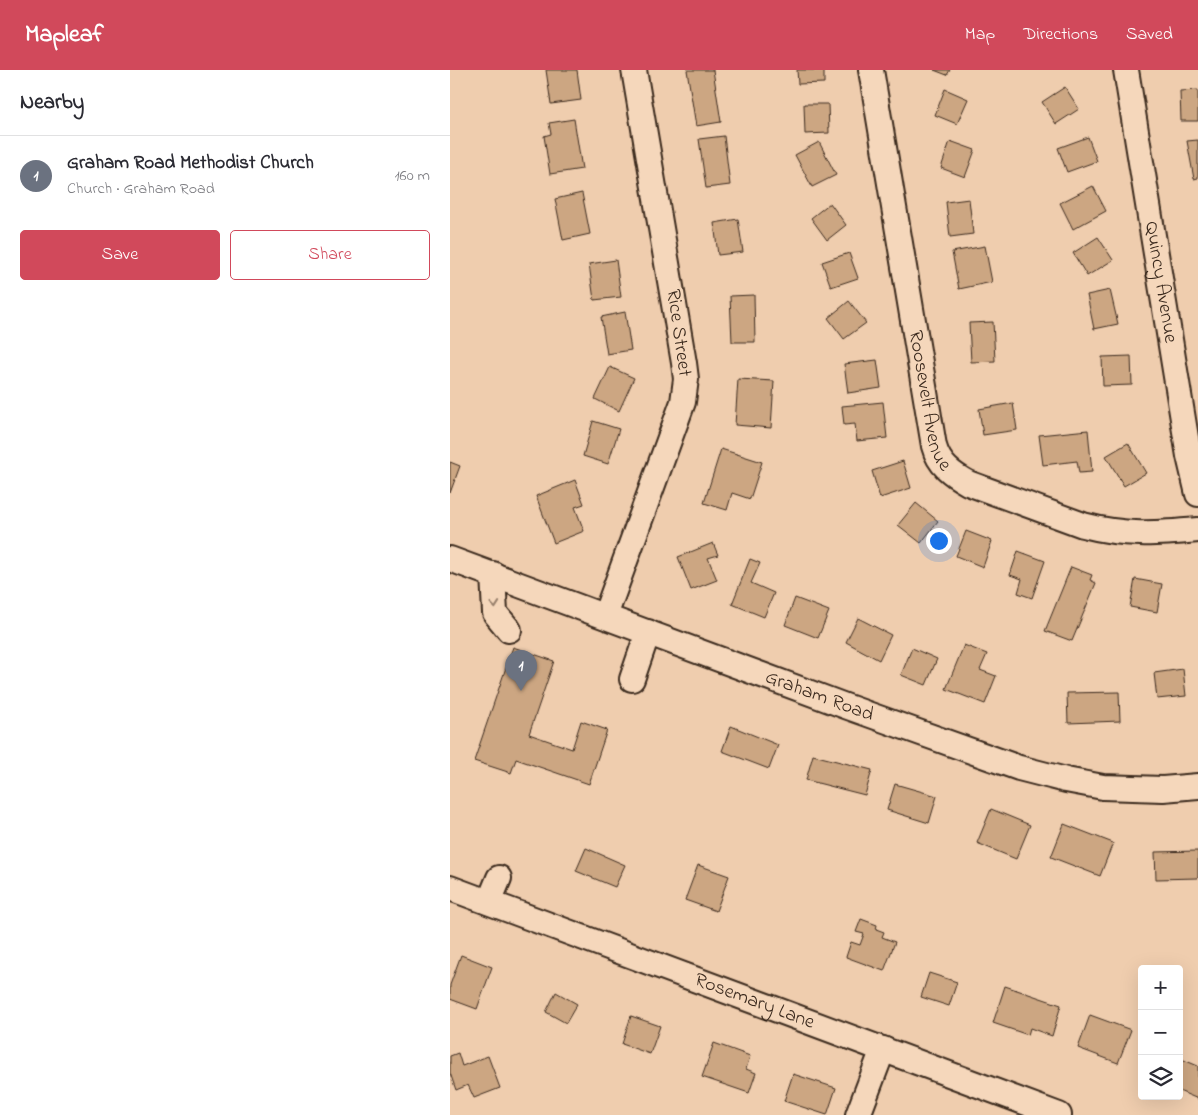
<!DOCTYPE html>
<html lang="en">
<head>
<meta charset="utf-8">
<style>
  body { margin:0; font-family:"Indie Flower",sans-serif; background:#f2f2f3; color:#2b2b33 }
  .controls { position:absolute; right:15px; bottom:15px; display:grid; overflow:hidden; border-radius:5px; box-shadow:0 5px 20px #0002 }
  .controls button { width:45px; height:45px; display:grid; place-items:center; padding:0; border:0; border-bottom:1px solid #e1e1e2; background:#fff; color:#2b2b33; font:25px sans-serif }
  .you { position:absolute; left:488px; top:470px; width:18px; height:18px; margin:-12px; border:4px solid #fff; border-radius:50%; background:#1a73e8; box-shadow:0 0 0 8px #1a73e833 }
  .badge { display:grid; place-items:center; width:32px; height:32px; border-radius:50%; background:#d1495b; color:#fff; font-size:16px; font-weight:700 }
  .pin { position:absolute; translate:-50% -41px; filter:drop-shadow(0 1px 2px #0008) }
  .pin::after { content:''; position:absolute; top:26px; width:18px; height:15px; background:inherit; clip-path:polygon(0 0,100% 0,50% 100%) }
  .list { margin:0; padding:0; list-style:none }
  h2 { display:flex; justify-content:space-between; align-items:center; height:65px; margin:0; padding:0 20px; font-size:21px }
  h2 small { font-size:16px; font-weight:400; color:#7c7c81 }
  .list li { display:grid; grid-template-columns:32px 1fr auto; gap:15px; align-items:center; box-sizing:border-box; height:80px; padding:0 20px; border-top:1px solid #e1e1e2 }
  .list b { display:block; font-size:19px; white-space:nowrap }
  .list p { margin:0; font-size:16px; white-space:nowrap; color:#7c7c81 }
  .list em { font-size:16px; font-style:normal; color:#7c7c81 }
  .actions { display:flex; gap:10px; padding:15px 20px }
  .actions a { flex:1; padding:11px 0; border:1px solid #d1495b; border-radius:5px; text-align:center; font-size:18px; color:#d1495b }
  .actions .main { background:#d1495b; color:#fff }
  .icon { flex:none; width:28px; height:28px; fill:none; stroke:currentColor; stroke-width:2; stroke-linecap:round; stroke-linejoin:round }
  .map { position:relative; flex:none; width:748px; height:1045px; overflow:hidden }
  header { display:flex; align-items:center; gap:30px; box-sizing:border-box; height:70px; padding:0 25px; background:#d1495b; color:#fff }
  header strong { font-size:24px }
  nav { display:flex; gap:28px; margin-inline-start:auto; font-size:18px }
  main { display:flex }
  aside { flex:1; background:#fff }
  .map>svg:first-child { display:block }
  .building { fill:#cca682; stroke:#3b2a1e }
  .lines { fill:none; stroke-linecap:round; stroke-linejoin:round }
  .minor-casing { stroke:#3b2a1e; stroke-width:28 }
  .minor { stroke:#f5d7bb; stroke-width:24 }
  .oneway { stroke:#98806c }
  .labels { text-anchor:middle; dominant-baseline:central; stroke-width:5; stroke-linejoin:round; paint-order:stroke }
  .street-label { font-size:20px; fill:#3b2a1e; stroke:#f5d7bb }
</style>
</head>
<body>
<header>
<strong>Mapleaf</strong>
<nav><a>Map</a><a>Directions</a><a>Saved</a></nav>
</header>
<main>
<aside>
<h2>Nearby<small></small></h2>
<ul class="list">
<li><span class="badge" style="background:#6b7280">1</span><div><b>Graham Road Methodist Church</b><p>Church · Graham Road</p></div><em>160 m</em></li>
</ul>
<div class="actions"><a class="main">Save</a><a>Share</a></div>
</aside>
<div class="map">
<svg width="748" height="1045" viewBox="0 0 748 1045">
  <rect width="100%" height="100%" fill="#efcdae"/>
  <filter id="ink" filterUnits="userSpaceOnUse"><feTurbulence type="fractalNoise" baseFrequency=".02" numOctaves="2"/><feDisplacementMap in="SourceGraphic" scale="10" xChannelSelector="R" yChannelSelector="G"/><feConvolveMatrix kernelMatrix="1 2 1 2 8 2 1 2 1" color-interpolation-filters="sRGB"/></filter>
  <g filter="url(#ink)">
    <g class="building">
      <path d="M 96,0 L 127,0 L 131,30 L 101,34 Z"/>
      <path d="M 237,0 L 263,0 L 271,52 L 246,56 Z"/>
      <path d="M 347,0 L 374,0 L 374,13 L 348,14 Z"/>
      <path d="M 484,0 L 500,0 L 497,5 Z"/>
      <path d="M 615,17 L 629,39 L 606,54 L 592,32 Z"/>
      <path d="M 495,19 L 518,29 L 507,54 L 485,45 Z"/>
      <path d="M 748,20 L 748,51 L 731,51 L 730,21 Z"/>
      <path d="M 354,34 L 378,34 L 379,63 L 355,64 Z"/>
      <path d="M 124,49 L 132,99 L 100,104 L 94,66 L 101,64 L 99,53 Z"/>
      <path d="M 274,66 L 280,115 L 256,118 L 249,69 Z"/>
      <path d="M 638,67 L 647,91 L 617,102 L 608,78 Z"/>
      <path d="M 748,70 L 748,108 L 744,109 L 737,71 Z"/>
      <path d="M 500,71 L 525,80 L 515,107 L 491,98 Z"/>
      <path d="M 369,72 L 386,105 L 362,117 L 345,85 Z"/>
      <path d="M 643,116 L 656,141 L 623,159 L 610,133 Z"/>
      <path d="M 132,123 L 140,164 L 113,170 L 105,129 Z"/>
      <path d="M 519,129 L 523,164 L 500,167 L 496,132 Z"/>
      <path d="M 380,133 L 396,155 L 377,170 L 361,148 Z"/>
      <path d="M 288,149 L 293,182 L 268,185 L 264,153 Z"/>
      <path d="M 648,167 L 663,190 L 637,206 L 623,183 Z"/>
      <path d="M 535,176 L 542,212 L 509,219 L 502,182 Z"/>
      <path d="M 399,183 L 408,208 L 381,217 L 372,192 Z"/>
      <path d="M 166,190 L 171,227 L 144,230 L 139,194 Z"/>
      <path d="M 660,220 L 668,254 L 644,259 L 637,225 Z"/>
      <path d="M 304,225 L 305,272 L 282,272 L 280,226 Z"/>
      <path d="M 399,231 L 416,253 L 394,269 L 378,248 Z"/>
      <path d="M 175,242 L 181,280 L 157,284 L 151,247 Z"/>
      <path d="M 543,252 L 545,291 L 521,292 L 519,253 Z"/>
      <path d="M 681,286 L 682,315 L 653,316 L 652,287 Z"/>
      <path d="M 427,290 L 431,318 L 398,323 L 394,294 Z"/>
      <path d="M 160,297 L 184,308 L 169,341 L 145,329 Z"/>
      <path d="M 288,309 L 324,311 L 321,358 L 285,355 Z"/>
      <path d="M 433,332 L 437,368 L 407,371 L 405,354 L 394,355 L 392,336 Z"/>
      <path d="M 563,333 L 567,360 L 533,365 L 529,339 Z"/>
      <path d="M 143,351 L 169,359 L 158,394 L 133,386 Z"/>
      <path d="M 638,360 L 642,402 L 629,403 L 627,391 L 593,395 L 589,365 Z"/>
      <path d="M 678,373 L 696,403 L 674,416 L 656,386 Z"/>
      <path d="M 271,379 L 312,392 L 300,429 L 282,423 L 277,440 L 254,433 Z"/>
      <path d="M 453,391 L 461,418 L 430,428 L 422,401 Z"/>
      <path d="M 0,392 L 10,396 L 0,423 Z"/>
      <path d="M 125,410 L 134,434 L 125,437 L 134,461 L 104,473 L 86,426 Z"/>
      <path d="M 466,433 L 488,451 L 471,473 L 448,455 Z"/>
      <path d="M 516,461 L 542,471 L 533,497 L 506,486 Z"/>
      <path d="M 263,473 L 268,485 L 258,488 L 267,510 L 241,520 L 228,487 Z"/>
      <path d="M 568,481 L 595,491 L 582,528 L 568,523 L 572,509 L 560,505 Z"/>
      <path d="M 300,489 L 310,493 L 301,513 L 324,523 L 314,547 L 282,534 Z"/>
      <path d="M 621,497 L 642,505 L 640,510 L 646,513 L 622,571 L 595,561 Z"/>
      <path d="M 685,509 L 712,514 L 707,542 L 680,537 Z"/>
      <path d="M 345,528 L 379,541 L 368,568 L 335,555 Z"/>
      <path d="M 408,548 L 441,565 L 429,590 L 396,572 Z"/>
      <path d="M 514,575 L 537,584 L 530,600 L 546,606 L 535,634 L 496,619 Z"/>
      <path d="M 63,577 L 104,591 L 79,664 L 122,679 L 131,651 L 157,660 L 139,714 L 66,689 L 61,703 L 24,691 Z"/>
      <path d="M 462,578 L 487,589 L 476,615 L 451,605 Z"/>
      <path d="M 733,599 L 736,626 L 707,629 L 704,603 Z"/>
      <path d="M 669,622 L 670,651 L 618,653 L 617,623 Z"/>
      <path d="M 281,656 L 328,675 L 319,699 L 272,681 Z"/>
      <path d="M 363,685 L 422,700 L 415,725 L 356,710 Z"/>
      <path d="M 445,714 L 487,726 L 479,753 L 437,740 Z"/>
      <path d="M 541,739 L 580,755 L 566,789 L 527,773 Z"/>
      <path d="M 614,754 L 663,773 L 650,806 L 601,787 Z"/>
      <path d="M 136,778 L 175,795 L 165,817 L 126,801 Z"/>
      <path d="M 748,781 L 748,808 L 706,809 L 705,782 Z"/>
      <path d="M 248,795 L 279,806 L 266,841 L 235,830 Z"/>
      <path d="M 411,849 L 427,855 L 426,859 L 434,862 L 432,867 L 445,872 L 434,901 L 396,887 L 401,872 L 410,875 L 414,864 L 406,862 Z"/>
      <path d="M 11,885 L 42,897 L 27,939 L 0,929 L 0,915 Z"/>
      <path d="M 479,903 L 507,912 L 499,936 L 471,927 Z"/>
      <path d="M 555,916 L 611,935 L 602,966 L 580,958 L 578,965 L 543,953 Z"/>
      <path d="M 106,922 L 127,934 L 116,953 L 96,942 Z"/>
      <path d="M 640,945 L 681,960 L 668,993 L 628,978 Z"/>
      <path d="M 181,946 L 210,956 L 200,984 L 172,974 Z"/>
      <path d="M 264,973 L 300,986 L 296,999 L 306,1003 L 299,1023 L 252,1007 Z"/>
      <path d="M 8,983 L 12,996 L 38,986 L 50,1018 L 24,1028 L 18,1015 L 6,1020 L 0,1003 L 0,986 Z"/>
      <path d="M 729,988 L 748,996 L 748,1029 L 729,1021 Z"/>
      <path d="M 343,1004 L 386,1018 L 377,1045 L 334,1031 Z"/>
    </g>
    <g class="lines">
      <g class="minor-casing">
        <g id="minor">
          <path id="s1" d="M 421,0 L 484,376 C 489,395 502,404 518,413 L 633,455 C 675,466 705,464 748,460"/>
          <path id="s2" d="M 676,0 L 739,386 L 748,424"/>
          <path id="s3" d="M 0,489 L 398,637 L 569,698 L 616,710 L 653,717 L 713,719 L 748,716"/>
          <path d="M 43,504 L 45,543 L 59,560"/>
          <path d="M 155,546 L 233,332 L 236,309 L 234,293 L 184,0"/>
          <path d="M 182,609 L 198,562"/>
          <path id="s4" d="M 0,818 L 609,1045"/>
          <path d="M 39,832 L 49,808"/>
          <path d="M 408,1045 L 433,979"/>
        </g>
      </g>
      <use href="#minor" class="minor"/>
    </g>
    <defs><path id="oneway-chevron" d="M-2-3.5L2.5 0L-2 3.5" fill="none" stroke-width="1.6" stroke-linecap="round" stroke-linejoin="round" transform="scale(1.25)"/></defs>
    <use class="oneway" href="#oneway-chevron" transform="translate(45 535) rotate(85)"/>
  </g>
  <g class="labels">
    <g class="street-label">
      <text stroke="none"><textPath href="#s2" startOffset="215">Quincy Avenue</textPath></text>
      <text transform="translate(228 263) rotate(82)">Rice Street</text>
      <text stroke="none"><textPath href="#s1" startOffset="336">Roosevelt Avenue</textPath></text>
      <text stroke="none"><textPath href="#s3" startOffset="394">Graham Road</textPath></text>
      <text stroke="none"><textPath href="#s4" startOffset="325">Rosemary Lane</textPath></text>
    </g>
  </g>
</svg>
<div class="controls">
<button>+</button>
<button>−</button>
<button><svg class="icon" aria-label="layers" viewBox="0 0 24 24"><path d="M12 4l9 5-9 5-9-5zM3 14l9 5 9-5"/></svg></button>
</div>
<div class="you"></div>
<div class="pin badge" style="left:71px;top:621px;background:#6b7280">1</div>
</div>
</main>
</body>
</html>
